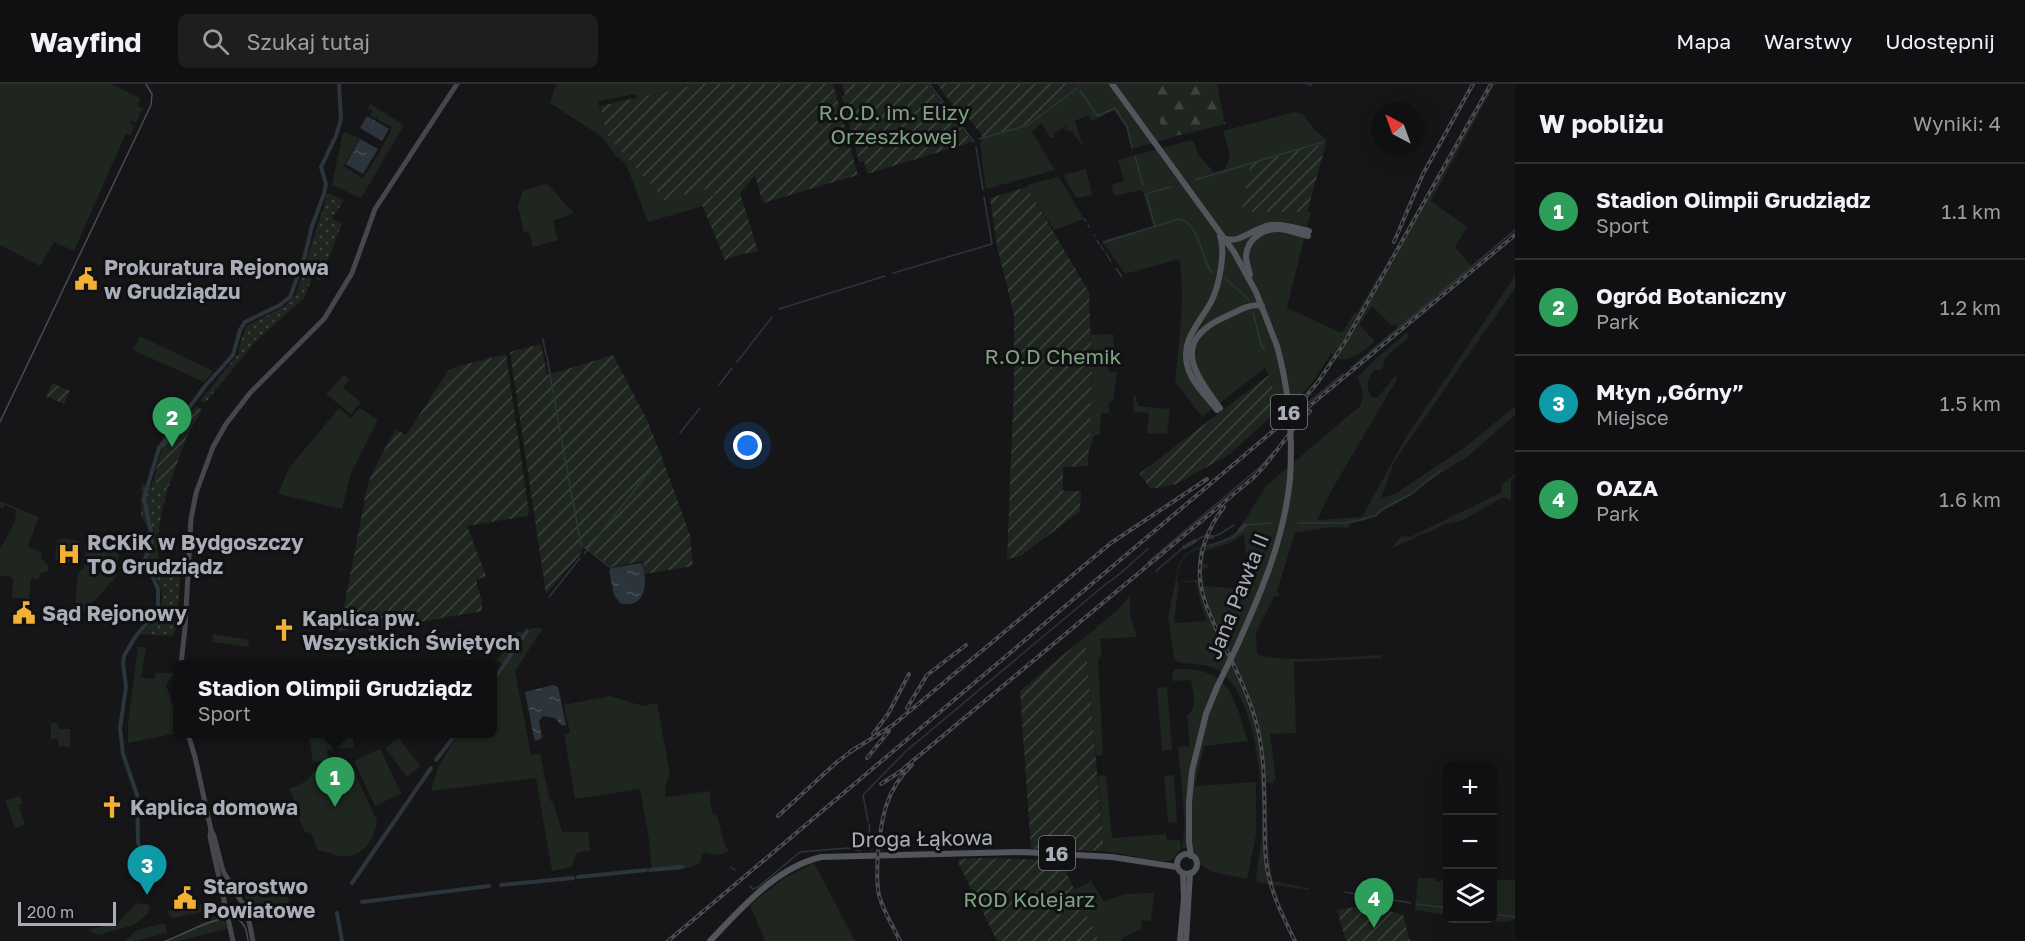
<!DOCTYPE html>
<html lang="pl">
<head>
<meta charset="utf-8">
<style>
  body { margin:0; font-family:"Golos Text",sans-serif; background:#1e1e20; color:#f1f3f6 }
  .controls { position:absolute; right:18px; bottom:18px; display:grid; overflow:hidden; border-radius:9px; box-shadow:0 6px 24px #0002 }
  .controls button { width:54px; height:54px; display:grid; place-items:center; padding:0; border:0; border-bottom:2px solid #303032; background:#101012; color:#f1f3f6; font:30px sans-serif }
  .compass { position:absolute; left:1371px; top:18px; width:54px; height:54px; border-radius:50%; background:#101012; box-shadow:0 6px 24px #0002; rotate:319deg }
  .scale { position:absolute; left:18px; bottom:15px; width:98px; box-sizing:border-box; padding-left:6px; border:3px solid #a8adb8; border-top:0; font-size:16px; line-height:21px; white-space:nowrap; color:#a8adb8; -webkit-text-stroke:4px #111113; paint-order:stroke }
  .you { position:absolute; left:748px; top:362px; width:21px; height:21px; margin:-15px; border:4px solid #fff; border-radius:50%; background:#1a73e8; box-shadow:0 0 0 9px #1a73e833 }
  .badge { display:grid; place-items:center; width:39px; height:39px; border-radius:50%; background:#f2b134; color:#fff; font-size:20px; font-weight:700 }
  .pin { position:absolute; translate:-50% -50px; filter:drop-shadow(0 2px 3px #0008) }
  .pin::after { content:''; position:absolute; top:32px; width:21px; height:18px; background:inherit; clip-path:polygon(0 0,100% 0,50% 100%) }
  .popup { position:absolute; left:173px; top:576px; width:324px; height:78px; box-sizing:border-box; display:grid; place-content:center; border-radius:9px; background:#101012; filter:drop-shadow(0 2px 4px #0005); font-size:20px; white-space:nowrap; color:#9c9d9f }
  .popup b { font-size:22px; color:#f1f3f6 }
  .popup::after { content:''; position:absolute; left:50%; top:100%; margin-left:-12px; border:12px solid transparent; border-top-color:#101012 }
  .list { margin:0; padding:0; list-style:none }
  h2 { display:flex; justify-content:space-between; align-items:center; height:78px; margin:0; padding:0 24px; font-size:26px }
  h2 small { font-size:20px; font-weight:400; color:#9c9d9f }
  .list li { display:grid; grid-template-columns:39px 1fr auto; gap:18px; align-items:center; box-sizing:border-box; height:96px; padding:0 24px; border-top:2px solid #303032 }
  .list b { display:block; font-size:22px; white-space:nowrap }
  .list p { margin:0; font-size:20px; white-space:nowrap; color:#9c9d9f }
  .list em { font-size:20px; font-style:normal; color:#9c9d9f }
  .icon { flex:none; width:33px; height:33px; fill:none; stroke:currentColor; stroke-width:2; stroke-linecap:round; stroke-linejoin:round }
  .map { position:relative; flex:none; width:1515px; height:857px; overflow:hidden }
  header { display:flex; align-items:center; gap:36px; box-sizing:border-box; height:84px; padding:0 30px; background:#101012; border-bottom:2px solid #303032 }
  header strong { font-size:28px }
  nav { display:flex; gap:33px; margin-inline-start:auto; font-size:21px }
  .search { width:420px; height:54px; background:#1e1e20; display:flex; align-items:center; gap:15px; box-sizing:border-box; padding:0 21px; border-radius:9px; color:#9c9d9f; font-size:22px }
  main { display:flex }
  aside { flex:1; background:#101012 }
  .map>svg:first-child { display:block }
  .grass { fill:#1e261f; fill-rule:evenodd }
  .forest { fill:url(#forest-firs) }
  .park { fill:url(#park-dots) }
  .garden { fill:url(#garden-furrows) }
  .water { fill:url(#water-ripples) }
  .lines { fill:none; stroke-linecap:round; stroke-linejoin:round }
  .stream { stroke:#2c353c; stroke-width:1.5 }
  .canal { stroke:#2c353c; stroke-width:4 }
  .secondary { stroke:#45474d; stroke-width:5 }
  .primary { stroke:#53555c; stroke-width:6 }
  .tram { stroke:#4a4c52; stroke-width:1.5 }
  .rail-casing { stroke:#4a4c52; stroke-width:4 }
  .rail { stroke:#111113; stroke-width:1.5; stroke-dasharray:4.5; stroke-linecap:butt }
  .primary-bridge { stroke:#53555c; stroke-width:6 }
  .labels { text-anchor:middle; dominant-baseline:central; stroke-width:6; stroke-linejoin:round; paint-order:stroke }
  .shield { fill:#111113; stroke:#7b7e86; stroke-width:1.5 }
  .shield-label { font-size:20px; font-weight:bold; fill:#a8adb8 }
  .park-label { font-size:21px; fill:#7fa381; stroke:#111113 }
  .poi-label { font-size:21px; font-weight:bold; fill:#a8adb8; stroke:#111113; text-anchor:start }
  .street-label { font-size:21px; fill:#a8adb8; stroke:#111113 }
</style>
</head>
<body>
<header>
<strong>Wayfind</strong>
<div class="search"><svg class="icon" aria-label="search" viewBox="0 0 24 24"><circle cx="10" cy="10" r="6"/><path d="M15 15l6 6"/></svg>Szukaj tutaj</div>
<nav><a>Mapa</a><a>Warstwy</a><a>Udostępnij</a></nav>
</header>
<main>
<div class="map">
<svg width="1515" height="857" viewBox="0 0 1515 857">
  <defs>
    <pattern id="forest-firs" width="22" height="20" patternUnits="userSpaceOnUse" patternTransform="scale(1.5)"><rect width="22" height="20" fill="#1e261f"/><path d="M5 1l3.5 6h-7zM16 11l3.5 6h-7z" fill="#3c433d"/></pattern>
    <pattern id="park-dots" width="8" height="8" patternUnits="userSpaceOnUse" patternTransform="scale(1.5)"><rect width="8" height="8" fill="#1e261f"/><path d="M2 2h.1M6 6h.1" fill="none" stroke="#3c433d" stroke-width="1.8" stroke-linecap="round"/></pattern>
    <pattern id="garden-furrows" width="10" height="10" patternUnits="userSpaceOnUse" patternTransform="scale(1.5)"><rect width="10" height="10" fill="#1e261f"/><path d="M-1 1l2-2M0 10L10 0M9 11l2-2" fill="none" stroke="#3c433d"/></pattern>
    <pattern id="water-ripples" width="26" height="14" patternUnits="userSpaceOnUse" patternTransform="scale(1.5)"><rect width="26" height="14" fill="#2c353c"/><path d="M2 4q2-2 4 0t4 0M15 11q2-2 4 0t4 0" fill="none" stroke="#485056"/></pattern>
  </defs>
  <rect width="100%" height="100%" fill="#161618"/>
  <g class="grass">
    <path d="M 0,0 L 111,0 L 140,14 L 138,22 L 143,25 L 141,29 L 135,27 L 140,30 L 136,39 L 131,36 L 130,39 L 135,41 L 134,44 L 130,40 L 133,45 L 131,51 L 126,49 L 74,167 L 54,158 L 40,182 L 0,161 Z"/>
    <path d="M 556,0 L 703,0 L 637,14 L 636,10 L 598,17 L 606,49 L 644,92 L 712,103 L 716,111 L 701,116 L 703,122 L 648,138 L 626,80 L 616,72 L 601,52 L 550,19 Z"/>
    <path d="M 1080,0 L 1155,0 L 1162,52 L 1180,51 L 1132,65 L 1127,44 L 1114,26 L 1092,37 L 1088,31 L 1075,37 L 1083,63 L 1072,47 L 1064,46 L 1068,40 L 1053,50 L 1055,54 L 1050,53 L 1041,39 L 1032,48 L 1055,86 L 986,105 L 980,60 L 983,53 L 1022,42 L 1032,37 Z"/>
    <path d="M 1492,0 L 1495,0 L 1431,117 L 1467,143 L 1455,163 L 1473,184 L 1398,246 L 1396,240 L 1392,242 L 1372,222 L 1359,241 L 1375,257 C 1367,264 1352,278 1339,275 C 1336,274 1334,271 1331,269 L 1314,296 L 1281,335 L 1269,291 L 1265,284 L 1202,333 L 1175,297 C 1179,257 1186,214 1179,175 L 1125,190 L 1102,157 L 1153,142 L 1143,108 L 1141,106 L 1115,112 L 1111,101 L 1124,97 L 1118,76 L 1191,56 L 1195,60 L 1198,71 L 1214,88 L 1225,85 L 1230,71 L 1223,47 L 1294,28 L 1303,30 L 1314,45 L 1326,55 L 1326,60 L 1313,62 L 1251,80 L 1307,128 L 1311,128 L 1287,224 L 1342,249 L 1355,228 L 1357,229 L 1378,192 L 1376,191 L 1385,192 Z"/>
    <path d="M 370,20 L 404,41 L 361,114 L 332,101 L 343,48 L 360,54 L 344,81 L 345,83 L 363,94 L 381,66 L 391,46 L 391,43 L 378,36 L 378,33 L 374,34 L 370,31 L 373,27 L 368,24 Z"/>
    <path d="M 1086,85 L 1092,111 L 1076,114 L 1063,91 Z"/>
    <path d="M 1059,93 L 1084,135 L 1054,146 L 1027,103 L 1030,100 Z"/>
    <path d="M 547,100 L 574,129 L 553,137 L 558,156 L 533,163 L 529,148 L 524,149 L 518,122 L 523,106 Z"/>
    <path d="M 1515,192 L 1515,204 L 1394,378 L 1381,414 L 1395,410 L 1464,364 L 1515,322 L 1515,331 L 1465,375 L 1455,380 L 1421,402 L 1414,410 L 1381,428 L 1376,433 L 1351,440 L 1348,444 L 1332,443 L 1295,449 L 1277,507 L 1280,511 L 1274,513 L 1256,548 L 1257,570 C 1275,580 1356,572 1381,571 L 1382,574 L 1294,578 L 1296,649 L 1270,650 L 1276,695 L 1273,696 L 1273,699 L 1266,699 L 1269,775 L 1273,797 L 1309,804 L 1309,806 L 1261,799 L 1256,796 C 1257,781 1261,765 1262,750 C 1264,709 1257,610 1218,586 C 1203,577 1183,583 1174,575 L 1168,533 L 1179,479 L 1185,471 L 1193,465 L 1223,456 L 1236,448 L 1243,439 L 1266,402 L 1360,322 L 1363,311 L 1358,293 L 1370,280 L 1406,249 L 1410,252 L 1385,274 L 1383,284 L 1380,286 L 1375,285 C 1368,295 1365,301 1371,313 L 1378,313 L 1396,291 L 1397,295 L 1330,409 L 1317,436 L 1362,433 L 1406,353 ZM 1244,450 L 1248,494 L 1244,505 L 1204,502 L 1202,485 L 1208,484 L 1208,480 L 1203,480 L 1205,467 L 1232,458 ZM 1199,465 L 1198,496 L 1177,498 C 1178,482 1183,469 1199,465 ZM 1179,498 L 1196,498 L 1201,521 L 1207,537 L 1174,539 Z"/>
    <path d="M 1113,250 L 1115,272 L 1108,273 L 1109,289 L 1117,288 L 1113,317 L 1109,317 L 1109,329 L 1101,329 L 1100,351 L 1094,351 L 1088,371 L 1092,292 L 1091,251 Z"/>
    <path d="M 140,252 L 213,287 L 204,298 L 133,266 Z"/>
    <path d="M 344,291 L 349,295 L 343,304 L 361,318 L 351,330 L 326,310 Z"/>
    <path d="M 1133,312 L 1136,312 L 1136,318 L 1138,319 L 1138,322 L 1170,325 L 1167,350 L 1147,349 L 1149,329 L 1134,328 Z"/>
    <path d="M 339,324 L 351,334 L 360,324 L 378,336 L 351,389 L 342,425 L 278,410 L 289,384 Z"/>
    <path d="M 1515,390 L 1515,393 L 1511,396 L 1511,417 L 1504,413 L 1463,436 L 1446,440 L 1390,465 L 1402,452 L 1410,453 L 1502,408 L 1501,401 Z"/>
    <path d="M 0,417 L 39,433 L 28,462 L 42,469 L 41,474 L 49,482 L 47,488 L 41,489 L 38,495 L 31,494 L 29,515 L 12,514 L 13,496 L 11,493 L 0,492 L 0,465 L 15,438 L 16,426 L 5,421 L 4,425 L 0,423 Z"/>
    <path d="M 63,454 L 79,457 L 81,459 L 79,478 L 77,480 L 57,477 L 55,469 L 58,456 Z"/>
    <path d="M 86,454 L 119,468 L 116,493 L 86,526 L 75,525 L 78,489 L 84,484 Z"/>
    <path d="M 1130,511 L 1130,532 L 1137,553 L 1100,555 L 1102,570 L 1098,576 L 1103,671 L 1096,672 L 1085,553 L 1119,525 Z"/>
    <path d="M 531,544 L 543,544 L 515,587 L 531,671 L 540,670 L 550,717 L 553,717 L 562,748 L 588,748 L 590,767 L 580,768 L 575,771 L 572,783 L 552,787 L 536,694 L 431,707 L 438,683 L 458,650 L 493,650 L 493,600 L 519,561 L 503,581 L 497,576 L 518,547 L 527,550 Z"/>
    <path d="M 213,550 L 249,556 L 248,563 L 212,558 Z"/>
    <path d="M 138,563 L 146,563 L 141,593 L 153,595 L 156,589 L 175,589 L 166,601 L 177,635 L 177,649 L 128,659 L 128,639 Z"/>
    <path d="M 1176,585 C 1230,583 1234,613 1248,657 L 1204,662 L 1195,702 L 1256,698 L 1256,751 L 1248,791 L 1246,795 L 1213,788 L 1199,780 L 1193,764 L 1182,764 L 1185,740 L 1178,663 L 1190,662 L 1187,631 C 1199,624 1192,607 1191,596 L 1173,597 L 1172,589 Z"/>
    <path d="M 1167,603 L 1172,666 L 1162,666 L 1157,604 Z"/>
    <path d="M 610,612 L 643,622 L 657,619 L 670,690 L 665,703 L 666,713 L 710,707 L 710,719 L 713,730 L 717,731 L 725,762 L 729,766 C 721,772 715,772 706,768 L 701,772 L 701,778 C 688,787 668,786 652,788 L 649,755 L 640,705 L 575,715 L 564,650 L 570,649 L 564,621 Z"/>
    <path d="M 51,639 L 58,639 L 59,645 L 70,645 L 70,663 L 58,662 L 58,655 L 51,655 Z"/>
    <path d="M 309,650 L 324,650 L 327,662 L 326,651 L 352,650 L 354,663 L 327,666 L 328,676 L 313,678 Z"/>
    <path d="M 399,654 L 420,682 L 407,693 L 385,664 Z"/>
    <path d="M 380,665 L 401,709 L 375,722 L 354,677 Z"/>
    <path d="M 324,683 L 337,684 L 347,691 L 354,687 L 377,737 C 374,758 360,778 336,771 C 330,769 323,767 318,766 L 311,749 L 305,748 L 298,733 L 301,729 L 289,705 L 307,697 L 313,688 Z"/>
    <path d="M 1106,691 L 1112,754 L 1166,750 L 1167,756 L 1180,756 L 1181,766 L 1170,777 L 1160,777 L 1104,767 L 1098,692 Z"/>
    <path d="M 1174,691 L 1177,738 L 1168,739 L 1164,692 Z"/>
    <path d="M 20,712 L 23,720 L 19,721 L 25,741 L 15,744 L 5,716 Z"/>
    <path d="M 814,779 L 855,857 L 765,857 L 750,821 L 784,794 Z"/>
    <path d="M 1418,794 L 1436,794 L 1436,797 L 1442,797 L 1443,794 L 1447,794 L 1447,831 L 1415,826 Z"/>
    <path d="M 1493,796 L 1515,796 L 1515,836 L 1504,838 L 1478,835 L 1492,834 Z"/>
    <path d="M 1091,797 L 1104,818 L 1124,810 L 1154,809 L 1151,837 L 1142,836 L 1141,845 L 1122,854 L 1123,857 L 1099,857 L 1074,806 Z"/>
    <path d="M 244,802 L 263,814 L 285,811 L 289,815 L 288,825 L 256,833 L 253,832 L 242,804 Z"/>
    <path d="M 136,819 L 150,821 L 148,829 L 134,841 L 98,851 L 87,846 L 108,841 L 118,840 C 120,833 131,827 136,819 Z"/>
    <path d="M 208,819 L 209,825 L 207,827 L 173,834 L 169,831 L 168,827 L 174,826 L 174,828 L 200,823 L 200,821 Z"/>
    <path d="M 222,828 L 224,829 L 227,845 L 178,857 L 163,857 L 182,850 Z"/>
    <path d="M 165,839 L 167,849 L 134,857 L 125,857 L 137,846 Z"/>
  </g>
  <path class="forest" d="M 1155,0 L 1217,0 L 1225,40 L 1180,51 L 1162,52 Z"/>
  <g class="park">
    <path d="M 328,109 L 344,116 L 332,135 L 342,139 L 320,197 L 313,192 L 304,214 L 256,257 L 205,319 L 200,317 L 239,269 L 239,263 L 246,242 L 285,222 L 296,210 Z"/>
    <path d="M 153,397 L 168,404 C 161,429 151,469 164,493 L 181,488 L 177,542 L 172,552 L 141,550 C 160,531 170,516 154,491 C 151,485 147,479 147,473 C 148,467 152,460 154,454 L 141,432 L 142,399 L 150,404 Z"/>
  </g>
  <g class="garden">
    <path d="M 700,0 L 833,0 L 858,91 L 763,119 L 755,92 L 740,109 L 758,167 L 742,170 L 725,176 L 700,116 L 715,111 L 712,103 L 664,116 L 650,98 L 648,92 L 644,93 L 606,49 L 600,22 Z"/>
    <path d="M 842,0 L 927,0 L 972,58 L 867,90 L 864,77 L 859,78 L 842,13 L 845,11 Z"/>
    <path d="M 937,0 L 1080,0 L 1032,37 L 1022,42 L 983,53 L 963,27 L 958,28 Z"/>
    <path d="M 1326,60 L 1307,128 L 1249,128 L 1242,125 L 1251,80 L 1313,62 Z"/>
    <path d="M 1027,103 L 1089,208 L 1092,292 L 1088,382 L 1063,383 L 1063,407 L 1081,407 L 1080,427 L 1021,472 L 1007,475 L 1014,301 L 1014,231 L 997,162 L 990,114 Z"/>
    <path d="M 541,260 L 547,291 L 613,271 L 648,338 L 661,371 L 690,451 L 693,482 L 644,490 L 643,477 L 612,483 L 589,466 L 583,464 L 579,472 L 546,510 L 510,268 Z"/>
    <path d="M 506,270 L 529,429 L 527,432 L 467,442 L 486,492 L 476,496 L 482,518 L 482,527 L 369,547 L 366,531 L 352,545 L 339,548 L 364,420 C 366,394 383,368 396,346 L 406,351 L 448,287 L 455,283 Z"/>
    <path d="M 1269,291 L 1279,325 L 1230,370 L 1176,400 L 1151,405 L 1139,390 Z"/>
    <path d="M 52,299 L 70,307 L 64,320 L 46,312 Z"/>
    <path d="M 196,322 L 202,326 L 187,352 L 168,404 L 153,397 L 163,361 Z"/>
    <path d="M 1085,553 L 1104,767 L 1031,765 L 1020,607 Z"/>
    <path d="M 980,774 L 1060,776 L 1099,857 L 997,857 L 958,778 L 959,775 Z"/>
    <path d="M 1368,821 L 1371,829 L 1386,826 L 1403,831 L 1410,857 L 1346,857 L 1337,826 Z"/>
  </g>
  <g class="water">
    <path d="M 367,32 L 389,45 L 382,57 L 360,44 Z"/>
    <path d="M 360,55 L 378,65 L 363,90 L 346,80 Z"/>
    <path d="M 641,479 C 649,495 646,527 620,519 L 614,511 L 609,486 L 612,484 Z"/>
    <path d="M 553,601 L 558,603 L 566,641 L 562,642 L 555,634 L 543,632 L 539,637 L 542,654 L 536,657 L 534,654 L 525,608 Z"/>
  </g>
  <g class="lines">
    <g class="stream">
      <path d="M 929,0 L 974,58"/>
      <path d="M 1308,0 L 1311,1"/>
      <path d="M 1080,7 L 1098,32 L 1115,24 L 1127,43 L 1132,64"/>
      <path d="M 979,55 L 1028,41 L 1077,4"/>
      <path d="M 976,63 L 983,106"/>
      <path d="M 1135,72 L 1143,101"/>
      <path d="M 1195,96 L 1323,58"/>
      <path d="M 1149,109 L 1170,103"/>
      <path d="M 1146,110 L 1155,142"/>
      <path d="M 1084,135 L 1086,137"/>
      <path d="M 1088,141 L 1089,143"/>
      <path d="M 1094,151 L 1095,152"/>
      <path d="M 1097,156 L 1099,160"/>
      <path d="M 1104,158 L 1179,135 C 1200,139 1201,175 1212,189"/>
      <path d="M 1101,162 L 1103,166"/>
      <path d="M 1106,169 L 1111,178"/>
      <path d="M 1116,184 L 1122,193"/>
      <path d="M 893,189 L 992,160 L 984,113"/>
      <path d="M 1224,193 L 1249,216"/>
      <path d="M 1439,210 L 1515,146"/>
      <path d="M 779,225 L 885,192"/>
      <path d="M 1253,229 L 1262,263 L 1265,266"/>
      <path d="M 543,255 L 546,271"/>
      <path d="M 547,273 L 553,308"/>
      <path d="M 737,278 L 772,233"/>
      <path d="M 1351,284 L 1434,214"/>
      <path d="M 719,301 L 732,284"/>
      <path d="M 554,312 L 560,347"/>
      <path d="M 1298,327 L 1343,290"/>
      <path d="M 680,349 L 700,324"/>
      <path d="M 561,352 L 581,461"/>
      <path d="M 1298,439 L 1343,439 L 1360,436 L 1376,431 L 1381,426 L 1411,410 L 1440,387"/>
      <path d="M 1245,441 L 1271,439"/>
      <path d="M 1212,453 L 1218,451 L 1234,441"/>
      <path d="M 1195,457 L 1204,452"/>
      <path d="M 1209,462 L 1234,453 L 1240,446"/>
      <path d="M 588,466 L 611,484"/>
      <path d="M 584,470 L 660,374"/>
      <path d="M 1148,478 L 1260,383 L 1274,367"/>
      <path d="M 1156,487 L 1184,463"/>
      <path d="M 549,513 L 580,474"/>
      <path d="M 868,737 L 863,711 L 905,668 L 1107,499 C 1120,492 1135,475 1148,465"/>
      <path d="M 869,740 L 871,766"/>
      <path d="M 731,783 L 735,786"/>
      <path d="M 750,802 L 753,805 L 758,803 L 800,768 L 848,764 L 860,767"/>
      <path d="M 1345,808 L 1411,819"/>
      <path d="M 1416,820 L 1448,824"/>
      <path d="M 1492,830 L 1515,833"/>
    </g>
    <g class="canal">
      <path d="M 1240,446 L 1245,441"/>
      <path d="M 1209,453 L 1212,453"/>
      <path d="M 1188,461 L 1195,457"/>
      <path d="M 1184,463 L 1185,463"/>
      <path d="M 493,597 L 527,547"/>
      <path d="M 436,676 L 456,650"/>
      <path d="M 650,786 L 682,783"/>
      <path d="M 578,793 L 646,786"/>
      <path d="M 352,799 L 431,684"/>
      <path d="M 501,801 L 573,794"/>
      <path d="M 148,802 L 146,782 L 138,758 L 137,711 L 123,670 L 120,644 L 126,603 L 123,580 L 124,572 L 135,553 L 158,526 L 158,505 L 145,475 L 151,460 L 152,453 L 144,414 L 159,364 L 206,301 L 233,271 L 240,246 L 245,238 L 280,221 L 290,213 L 304,175 L 312,142 L 324,110 L 326,100 L 321,83 L 336,52 L 341,35 L 339,0"/>
      <path d="M 362,818 L 489,802"/>
      <path d="M 337,829 L 342,857"/>
    </g>
    <g class="secondary">
      <path d="M 181,580 L 185,544 L 191,435 L 196,409 L 213,363 L 226,340 L 250,309 L 324,235 L 352,189 L 375,125 L 457,0"/>
      <path d="M 188,650 L 195,673 L 211,746 L 210,753 L 233,857"/>
      <path d="M 211,746 L 214,752 L 223,787 L 247,827 L 253,857"/>
    </g>
    <g class="primary">
      <path d="M 1112,0 L 1234,168 L 1256,208 L 1277,262"/>
      <path d="M 1226,155 C 1241,159 1255,143 1271,141 C 1283,139 1297,145 1309,147"/>
      <path d="M 1250,191 C 1249,185 1246,179 1246,172 C 1247,155 1263,144 1280,145 C 1289,146 1299,150 1308,152"/>
      <path d="M 1220,324 C 1192,287 1171,256 1227,232 C 1238,227 1250,219 1262,222"/>
      <path d="M 1217,326 C 1207,313 1193,300 1188,284 C 1179,256 1201,238 1212,216 C 1219,201 1226,168 1220,152"/>
      <path d="M 1236,564 C 1261,509 1284,456 1290,395"/>
      <circle cx="1187" cy="780" r="10"/>
      <path d="M 1191,772 L 1189,758 L 1189,718 L 1192,687 L 1206,630 L 1217,603"/>
      <path d="M 710,857 C 741,825 775,784 821,773 L 1023,768 L 1112,773 L 1177,783"/>
      <path d="M 1180,857 L 1184,814 L 1183,789"/>
      <path d="M 1186,857 L 1190,789"/>
    </g>
    <g class="tram">
      <path d="M 0,338 L 151,21 L 152,10 L 146,0"/>
      <path d="M 166,857 C 181,851 219,831 234,834 C 245,837 247,847 248,857"/>
    </g>
    <g class="rail-casing">
      <g id="rail">
        <path d="M 1394,158 L 1423,90 L 1473,0"/>
        <path d="M 1301,329 L 1515,151"/>
        <path d="M 1224,423 C 1208,444 1198,469 1200,495 C 1202,515 1211,533 1219,551 C 1232,577 1245,603 1254,631 C 1269,678 1262,727 1266,776 C 1269,805 1282,831 1295,857"/>
        <path d="M 907,624 L 927,591 L 966,561"/>
        <path d="M 873,650 L 888,630 L 909,590"/>
        <path d="M 850,668 L 893,641 L 1111,459 L 1207,395"/>
        <path d="M 867,674 L 889,647"/>
        <path d="M 903,685 L 1253,394 C 1275,373 1288,347 1310,327"/>
        <path d="M 881,700 L 904,685"/>
        <path d="M 778,732 L 837,678 L 857,663"/>
        <path d="M 668,857 L 1285,337 L 1318,298 L 1345,258 L 1491,0"/>
        <path d="M 900,857 C 893,842 883,827 879,811 C 876,797 877,783 878,769 C 881,735 886,705 912,681"/>
      </g>
    </g>
    <use href="#rail" class="rail"/>
    <g class="primary-bridge">
      <path d="M 1277,262 C 1289,306 1293,350 1290,395"/>
      <path d="M 1217,603 L 1236,564"/>
    </g>
  </g>
  <defs>
    <g id="civic-bare" transform="scale(1.8)"><path d="M-.6-6.5H3V-4.5H.6V-3L4-1V1h2V6H-6V1h2V-1L-.6-3ZM-1.2 2.5V6h2.4V2.5Z" fill="#f2b134" stroke="#111113" stroke-width="2.5" paint-order="stroke"/></g>
    <g id="hospital-bare" transform="scale(1.8)"><path d="M-5-5h3v3.5h4V-5h3V5h-3V1.5h-4V5h-3Z" fill="#f2b134" stroke="#111113" stroke-width="2.5" paint-order="stroke"/></g>
    <g id="church-bare" transform="scale(1.8)"><path d="M-1.2-6h2.4v3.5h3.3v2.4h-3.3V6h-2.4V-.1h-3.3v-2.4h3.3Z" fill="#f2b134" stroke="#111113" stroke-width="2.5" paint-order="stroke"/></g>
  </defs>
  <g fill-rule="evenodd">
    <use href="#civic-bare" x="86" y="195"/>
    <use href="#hospital-bare" x="69" y="470"/>
    <use href="#civic-bare" x="24" y="529"/>
    <use href="#church-bare" x="284" y="546"/>
    <use href="#church-bare" x="112" y="723"/>
    <use href="#civic-bare" x="185" y="814"/>
  </g>
  <g class="labels">
    <g class="shield">
      <rect x="1271" y="311" width="36" height="34" rx="4.5"/>
      <rect x="1039" y="752" width="36" height="34" rx="4.5"/>
    </g>
    <g class="shield-label">
      <text x="1289" y="328">16</text>
      <text x="1057" y="769">16</text>
    </g>
    <g class="park-label">
      <text x="894" y="28">R.O.D. im. Elizy<tspan x="894" dy="24">Orzeszkowej</tspan></text>
      <text x="1053" y="272">R.O.D Chemik</text>
      <text x="1029" y="815">ROD Kolejarz</text>
    </g>
    <g class="poi-label">
      <text x="104" y="183">Prokuratura Rejonowa<tspan x="104" dy="24">w Grudziądzu</tspan></text>
      <text x="87" y="458">RCKiK w Bydgoszczy<tspan x="87" dy="24">TO Grudziądz</tspan></text>
      <text x="42" y="529">Sąd Rejonowy</text>
      <text x="302" y="534">Kaplica pw.<tspan x="302" dy="24">Wszystkich Świętych</tspan></text>
      <text x="130" y="723">Kaplica domowa</text>
      <text x="203" y="802">Starostwo<tspan x="203" dy="24">Powiatowe</tspan></text>
    </g>
    <g class="street-label">
      <text transform="translate(1237 512) rotate(-68)">Jana Pawła II</text>
      <text transform="translate(922 754) rotate(-1)">Droga Łąkowa</text>
    </g>
  </g>
</svg>
<div class="controls">
<button>+</button>
<button>−</button>
<button><svg class="icon" aria-label="layers" viewBox="0 0 24 24"><path d="M12 4l9 5-9 5-9-5zM3 14l9 5 9-5"/></svg></button>
</div>
<svg class="compass" viewBox="-18 -18 36 36"><path d="M0-13l5 13h-10z" fill="#e53935"/><path d="M0 13l5-13h-10z" fill="#9c9d9f"/></svg>
<div class="scale">200 m</div>
<div class="you"></div>
<div class="pin badge" style="left:335px;top:723px;background:#2e9e5b">1</div>
<div class="popup"><b>Stadion Olimpii Grudziądz</b>Sport</div>
<div class="pin badge" style="left:172px;top:363px;background:#2e9e5b">2</div>
<div class="pin badge" style="left:147px;top:811px;background:#0f9aa8">3</div>
<div class="pin badge" style="left:1374px;top:844px;background:#2e9e5b">4</div>
</div>
<aside>
<h2>W pobliżu<small>Wyniki: 4</small></h2>
<ul class="list">
<li><span class="badge" style="background:#2e9e5b">1</span><div><b>Stadion Olimpii Grudziądz</b><p>Sport</p></div><em>1.1 km</em></li>
<li><span class="badge" style="background:#2e9e5b">2</span><div><b>Ogród Botaniczny</b><p>Park</p></div><em>1.2 km</em></li>
<li><span class="badge" style="background:#0f9aa8">3</span><div><b>Młyn „Górny”</b><p>Miejsce</p></div><em>1.5 km</em></li>
<li><span class="badge" style="background:#2e9e5b">4</span><div><b>OAZA</b><p>Park</p></div><em>1.6 km</em></li>
</ul>
</aside>
</main>
</body>
</html>
